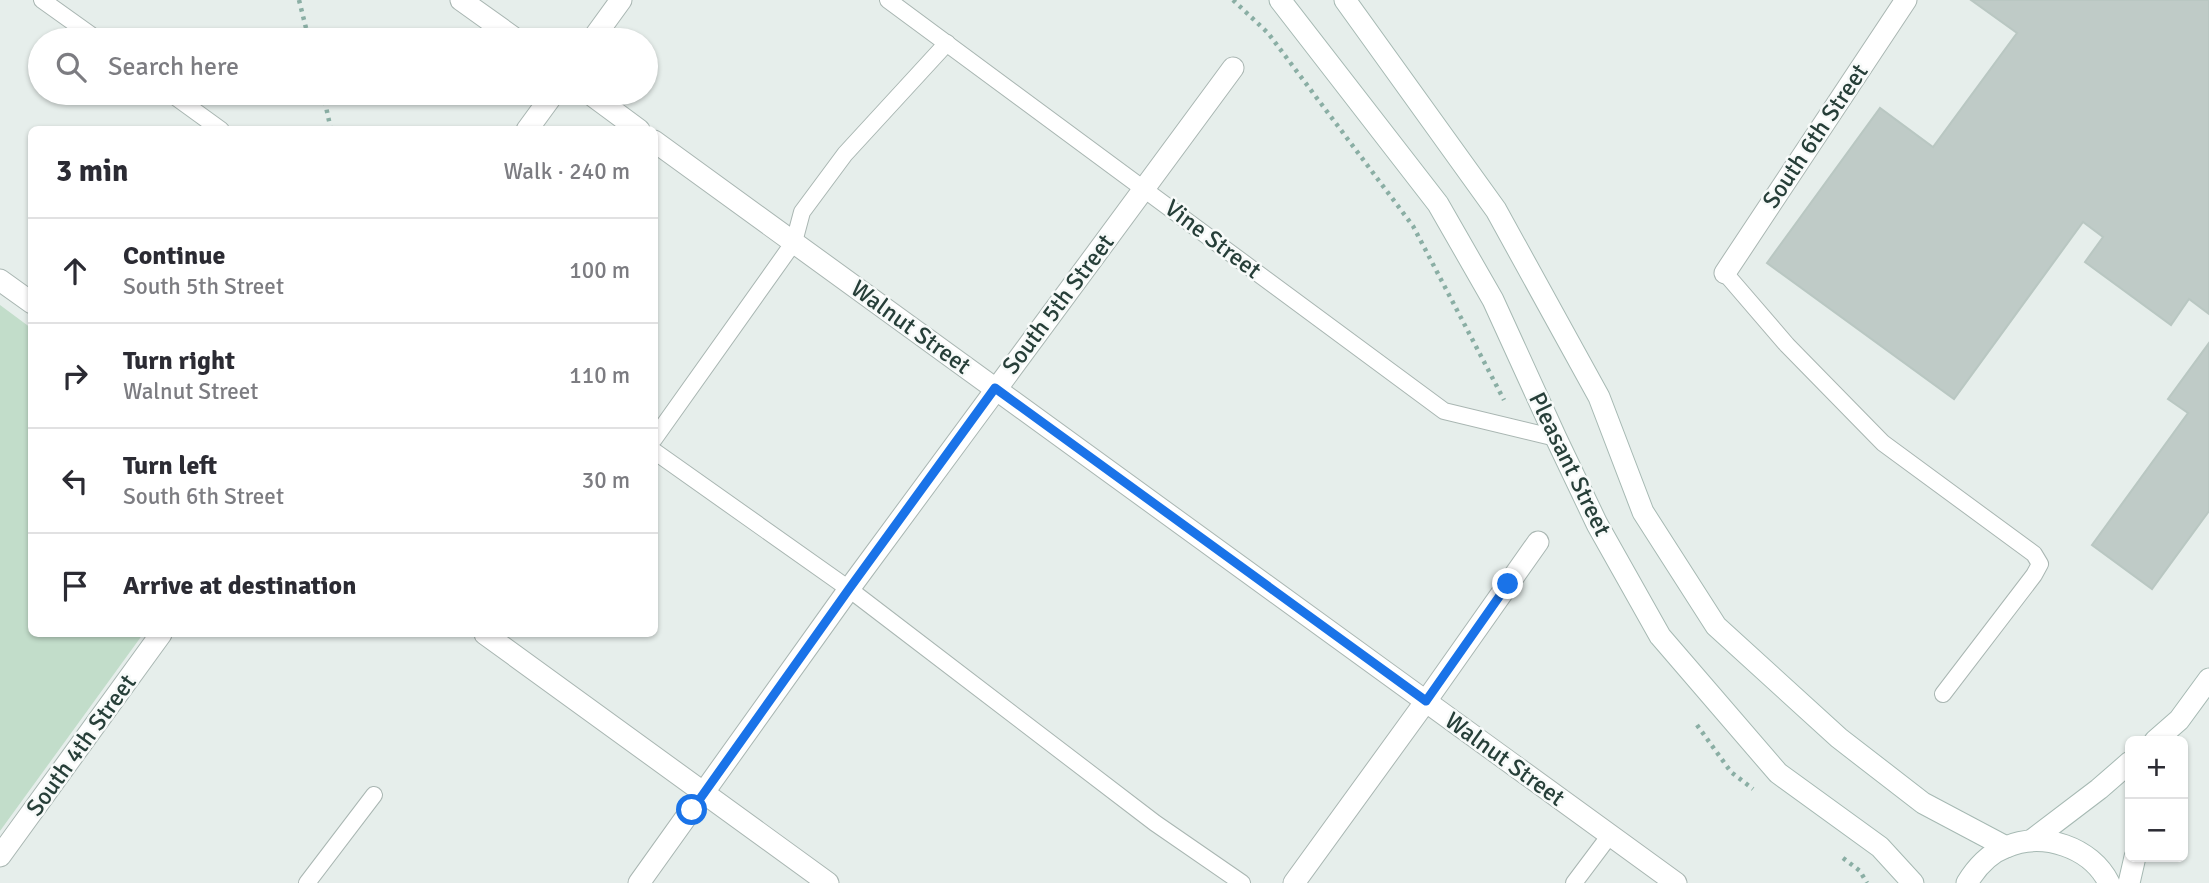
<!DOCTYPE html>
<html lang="en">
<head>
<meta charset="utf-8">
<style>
  body { margin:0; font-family:Signika,sans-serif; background:#f7f7f7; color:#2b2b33 }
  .controls { position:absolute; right:21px; bottom:21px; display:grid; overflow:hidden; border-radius:10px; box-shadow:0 2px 5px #0004 }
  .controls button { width:63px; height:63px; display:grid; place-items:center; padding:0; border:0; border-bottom:2px solid #e1e1e2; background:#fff; color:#2b2b33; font:35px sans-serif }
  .stop { position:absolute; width:21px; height:21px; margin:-16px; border:5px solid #1a73e8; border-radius:50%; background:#fff }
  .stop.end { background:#1a73e8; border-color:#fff; box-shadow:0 2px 7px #0008 }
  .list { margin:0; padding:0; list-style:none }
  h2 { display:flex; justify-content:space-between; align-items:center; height:91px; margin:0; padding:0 28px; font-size:30px }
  h2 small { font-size:23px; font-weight:400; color:#7c7c81 }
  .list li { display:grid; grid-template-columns:46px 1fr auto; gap:21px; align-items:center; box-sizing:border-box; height:105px; padding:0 28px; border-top:2px solid #e1e1e2 }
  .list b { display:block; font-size:26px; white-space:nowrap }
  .list p { margin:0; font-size:23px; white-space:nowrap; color:#7c7c81 }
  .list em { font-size:23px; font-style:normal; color:#7c7c81 }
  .icon { flex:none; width:38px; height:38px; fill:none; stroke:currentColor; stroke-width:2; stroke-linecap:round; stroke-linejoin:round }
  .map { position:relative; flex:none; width:2209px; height:883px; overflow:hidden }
  .search { position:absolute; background:#fff; box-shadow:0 2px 5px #0004; left:28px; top:28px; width:630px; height:77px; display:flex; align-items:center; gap:18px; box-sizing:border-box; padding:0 24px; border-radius:38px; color:#7c7c81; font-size:26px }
  .panel { position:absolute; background:#fff; box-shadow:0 2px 5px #0004; left:28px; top:126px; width:630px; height:511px; border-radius:10px }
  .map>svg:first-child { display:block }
  .green { fill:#c2ddca }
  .building { fill:#bfcbc7; stroke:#b9c7c2; stroke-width:2 }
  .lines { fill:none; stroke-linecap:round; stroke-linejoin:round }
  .lane-casing { stroke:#a9b6b2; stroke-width:18 }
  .street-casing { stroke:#a9b6b2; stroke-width:23 }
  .secondary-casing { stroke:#a6b9b3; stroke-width:23 }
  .path { stroke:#8aaea4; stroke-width:4.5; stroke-dasharray:3.5 5; stroke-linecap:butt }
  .lane { stroke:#fff; stroke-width:16 }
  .street { stroke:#fff; stroke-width:21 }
  .secondary { stroke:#fff; stroke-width:21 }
  .route { stroke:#1a73e8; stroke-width:9 }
  .labels { text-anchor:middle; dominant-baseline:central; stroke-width:5; stroke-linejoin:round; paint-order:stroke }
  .street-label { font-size:24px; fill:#273f39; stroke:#f7faf9 }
</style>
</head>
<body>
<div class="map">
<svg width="2209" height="883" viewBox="0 0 2209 883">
  <rect width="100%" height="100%" fill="#e6eeeb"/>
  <path class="green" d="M 0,305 L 31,328 L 32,634 L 143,634 L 0,831 Z"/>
  <g class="building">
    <path d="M 1971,0 L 2209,0 L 2209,314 L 2189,299 L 2171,325 L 2085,262 L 2103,237 L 2083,222 L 1954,399 L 1767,263 L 1880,108 L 1933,147 L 2017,33 Z"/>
    <path d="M 2209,343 L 2209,511 L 2152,589 L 2092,545 L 2188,413 L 2168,399 Z"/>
  </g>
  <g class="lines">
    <g class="lane-casing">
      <g id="lane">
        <path d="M 42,0 L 98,40"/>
        <path d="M 888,0 L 1444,411 L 1556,438"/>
        <path d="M 170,93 L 221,130"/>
        <path d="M 1725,273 L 1787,345 L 1883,443 L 2034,554 L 2040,564 L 2034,575 L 1943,694"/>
        <path d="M 654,439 L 794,242 L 802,212 L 845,154 L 947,43"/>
        <path d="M 654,451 L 849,589 L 1155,823 L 1242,883"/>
        <path d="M 307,883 L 374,795"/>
        <path d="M 1574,883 L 1610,835"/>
      </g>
    </g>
    <g class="street-casing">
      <g id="street">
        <path d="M 461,0 L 517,40"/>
        <path d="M 592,40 L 621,0"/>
        <path d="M 589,93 L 639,130"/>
        <path d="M 527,130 L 554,93"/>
        <path d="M 654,141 L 1676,883"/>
        <path d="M 1725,273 L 1906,0"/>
        <path d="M 0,280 L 32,303"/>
        <path d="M 485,634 L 828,883"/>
        <path d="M 0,856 L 161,634"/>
        <path d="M 639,883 L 849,589 L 1233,68"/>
        <path d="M 1294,883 L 1426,701 L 1538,542"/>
      </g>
    </g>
    <g class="secondary-casing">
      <g id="secondary">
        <path d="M 1280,0 L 1438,204 L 1493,300 L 1556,438 L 1597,524 L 1660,636 L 1778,773 L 1880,847 L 1913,883"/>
        <path d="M 1345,0 L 1496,210 L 1599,397 L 1643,512 L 1716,626 L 1839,738 L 1923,803 L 2006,847"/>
        <path d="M 2155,741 L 2179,720 L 2209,679"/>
        <path d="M 2032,840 L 2099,789 L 2130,762"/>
        <path d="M 1967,883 C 1976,868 1990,853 2006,847 C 2043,831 2091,847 2109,883"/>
        <path d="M 2129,883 L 2135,857"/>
      </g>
    </g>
    <g class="path">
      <path d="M 299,0 L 309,40"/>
      <path d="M 1233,0 L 1268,33 L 1413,226 L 1504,400"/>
      <path d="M 323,93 L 331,130"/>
      <path d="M 1697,725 L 1731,772 L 1753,789"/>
      <path d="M 1843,858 L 1860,871 L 1867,883"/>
    </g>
    <use href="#lane" class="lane"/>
    <use href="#street" class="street"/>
    <use href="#secondary" class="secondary"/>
  </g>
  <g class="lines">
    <path class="route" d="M 692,810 L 849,589 L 995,388 L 1426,701 L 1508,584"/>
  </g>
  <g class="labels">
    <g class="street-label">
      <text transform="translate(1815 136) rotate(-56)">South 6th Street</text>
      <text transform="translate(1213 239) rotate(37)">Vine Street</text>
      <text transform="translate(1058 304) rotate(-53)">South 5th Street</text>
      <text transform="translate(911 327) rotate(36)">Walnut Street</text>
      <text transform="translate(1570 464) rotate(64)">Pleasant Street</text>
      <text transform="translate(81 745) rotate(-54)">South 4th Street</text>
      <text transform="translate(1505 759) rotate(36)">Walnut Street</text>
    </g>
  </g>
</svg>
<div class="controls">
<button>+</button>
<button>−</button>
</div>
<div class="stop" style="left:692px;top:810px"></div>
<div class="stop end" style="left:1508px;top:584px"></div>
<div class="search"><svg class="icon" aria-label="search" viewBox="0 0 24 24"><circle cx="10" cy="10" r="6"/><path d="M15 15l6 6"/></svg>Search here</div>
<section class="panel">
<h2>3 min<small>Walk · 240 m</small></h2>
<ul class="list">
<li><svg class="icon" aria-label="ahead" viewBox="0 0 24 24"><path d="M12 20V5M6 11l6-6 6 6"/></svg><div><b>Continue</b><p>South 5th Street</p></div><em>100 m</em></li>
<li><svg class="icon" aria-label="right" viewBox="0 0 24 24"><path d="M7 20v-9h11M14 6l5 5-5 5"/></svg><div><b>Turn right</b><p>Walnut Street</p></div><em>110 m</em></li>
<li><svg class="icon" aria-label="left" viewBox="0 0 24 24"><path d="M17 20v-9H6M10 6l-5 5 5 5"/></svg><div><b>Turn left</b><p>South 6th Street</p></div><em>30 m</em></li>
<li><svg class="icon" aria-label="arrive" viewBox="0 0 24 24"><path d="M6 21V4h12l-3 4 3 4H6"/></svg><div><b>Arrive at destination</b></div></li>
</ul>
</section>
</div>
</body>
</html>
